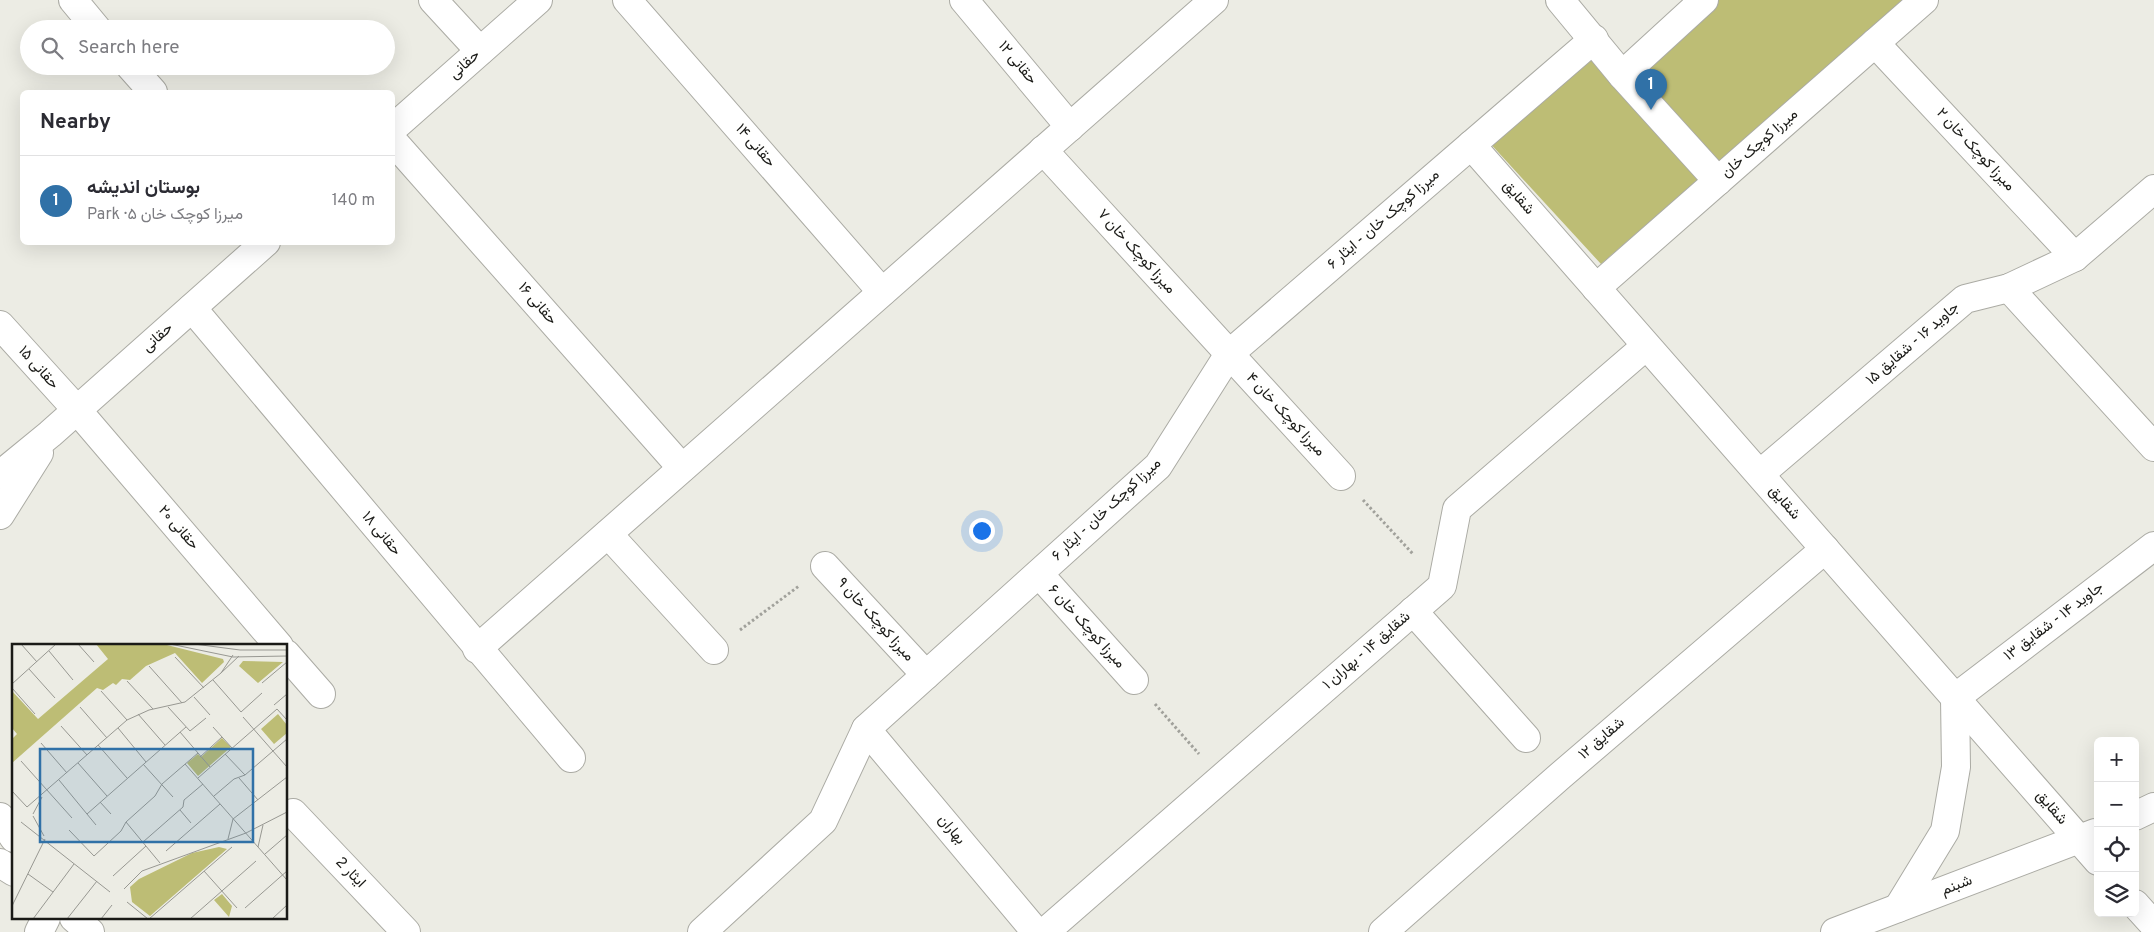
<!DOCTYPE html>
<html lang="en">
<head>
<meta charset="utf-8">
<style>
  body { margin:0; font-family:Overpass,Vazirmatn,sans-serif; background:#f7f7f7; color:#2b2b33 }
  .controls { position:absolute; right:15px; bottom:15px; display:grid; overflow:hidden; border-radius:8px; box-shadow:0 5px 20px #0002 }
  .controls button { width:45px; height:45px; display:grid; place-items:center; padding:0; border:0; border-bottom:1px solid #e1e1e2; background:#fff; color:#2b2b33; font:25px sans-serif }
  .you { position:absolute; left:981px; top:530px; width:18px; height:18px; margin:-12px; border:4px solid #fff; border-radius:50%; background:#1a73e8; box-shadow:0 0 0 8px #1a73e833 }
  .badge { display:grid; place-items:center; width:32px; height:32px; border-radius:50%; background:#3071a7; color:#fff; font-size:16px; font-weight:700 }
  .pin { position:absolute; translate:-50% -41px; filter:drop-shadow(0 1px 2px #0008) }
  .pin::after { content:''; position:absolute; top:26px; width:18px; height:15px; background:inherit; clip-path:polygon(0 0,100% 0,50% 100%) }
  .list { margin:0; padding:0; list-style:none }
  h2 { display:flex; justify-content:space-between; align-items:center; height:65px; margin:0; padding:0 20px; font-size:21px }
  h2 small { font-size:16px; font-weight:400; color:#7c7c81 }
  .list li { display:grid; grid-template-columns:32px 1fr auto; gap:15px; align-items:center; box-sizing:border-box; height:90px; padding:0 20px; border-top:1px solid #e1e1e2 }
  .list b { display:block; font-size:19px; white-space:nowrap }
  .list p { margin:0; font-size:16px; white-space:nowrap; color:#7c7c81 }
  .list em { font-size:16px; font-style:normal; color:#7c7c81 }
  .icon { flex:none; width:28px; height:28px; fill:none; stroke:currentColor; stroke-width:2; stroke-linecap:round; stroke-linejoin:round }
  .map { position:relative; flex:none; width:2154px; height:932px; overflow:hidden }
  .search { position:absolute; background:#fff; box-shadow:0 5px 20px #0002; left:20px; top:20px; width:375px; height:55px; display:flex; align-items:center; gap:12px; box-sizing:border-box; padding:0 18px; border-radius:28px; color:#7c7c81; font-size:19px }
  .panel { position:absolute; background:#fff; box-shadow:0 5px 20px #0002; left:20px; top:90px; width:375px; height:155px; border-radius:8px }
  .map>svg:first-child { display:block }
  .green { fill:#bdbd75 }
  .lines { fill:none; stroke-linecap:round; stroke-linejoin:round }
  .minor-casing { stroke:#ababa4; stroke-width:30 }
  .secondary-casing { stroke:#ababa4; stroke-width:30 }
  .path { stroke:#a1a19b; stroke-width:3; stroke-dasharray:2.5 2.5; stroke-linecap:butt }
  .minor { stroke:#fff; stroke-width:28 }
  .secondary { stroke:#fff; stroke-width:28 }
  .labels { text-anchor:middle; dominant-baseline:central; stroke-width:5; stroke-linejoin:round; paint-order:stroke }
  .street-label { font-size:15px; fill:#1a1a17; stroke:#fffffe }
  .inset-road { fill:none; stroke:#989892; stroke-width:1 }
  .view { fill:#3071a7; fill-opacity:0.15; stroke:#3071a7; stroke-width:2.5 }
  .inset-edge { fill:none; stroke:#1a1a17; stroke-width:2.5 }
</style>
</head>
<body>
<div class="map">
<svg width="2154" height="932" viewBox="0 0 2154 932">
  <rect width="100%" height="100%" fill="#ecece4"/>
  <path class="green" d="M 1717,0 L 1905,0 L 1601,264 L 1487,140 L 1602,43 L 1632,79 Z"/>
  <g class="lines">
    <g class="minor-casing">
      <g id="minor">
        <path d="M 73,0 L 97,29"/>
        <path d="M 433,0 L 480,51"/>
        <path d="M 627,0 L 882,292"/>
        <path d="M 964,0 L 1070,127"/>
        <path d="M 1560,0 L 1622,75 L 1718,181"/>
        <path d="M 1875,43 L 2075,257"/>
        <path d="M 130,66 L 153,92"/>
        <path d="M 1622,75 L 1704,0"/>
        <path d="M 392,140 L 682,468"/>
        <path d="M 1471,145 L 2098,861"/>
        <path d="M 1043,150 L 1341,476"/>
        <path d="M 1596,288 L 1924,0"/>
        <path d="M 2009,288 L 2154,447"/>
        <path d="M 192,308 L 571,758"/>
        <path d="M 0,325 L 77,410 L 279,646"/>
        <path d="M 1760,474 L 1965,299 L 2009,288 L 2075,257 L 2154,189"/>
        <path d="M 608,534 L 714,650"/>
        <path d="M 825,566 L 926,675"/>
        <path d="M 1039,574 L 1134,680"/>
        <path d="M 1413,611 L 1526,738"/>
        <path d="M 477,649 L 1214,0"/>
        <path d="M 286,654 L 321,694"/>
        <path d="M 866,729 L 1036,932"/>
        <path d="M 293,813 L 406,932"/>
        <path d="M 2135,816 L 2154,807"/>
        <path d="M 2135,904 L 2154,925"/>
        <path d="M 1898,908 L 1945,831 L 1956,767 L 1955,698 L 2154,546"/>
        <path d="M 39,932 L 46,918"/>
        <path d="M 702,932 L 823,821 L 866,729 L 1158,466 L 1229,354 L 1594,39"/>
        <path d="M 1045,932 L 1442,586 L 1457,509 L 1646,346"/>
        <path d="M 1383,932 L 1560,776 L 1825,549"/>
        <path d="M 1835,932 L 2095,833"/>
      </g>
    </g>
    <g class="secondary-casing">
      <g id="secondary">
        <path d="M 392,129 L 538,0"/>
        <path d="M 0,475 L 50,434 L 266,242"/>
        <path d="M 0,515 L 39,453"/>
        <path d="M 0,817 L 14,838"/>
        <path d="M 0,863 L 14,872"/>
        <path d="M 74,918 L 90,932"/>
      </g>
    </g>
    <g class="path">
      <path d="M 1363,500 L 1413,554"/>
      <path d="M 740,630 L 799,586"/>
      <path d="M 1155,704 L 1199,754"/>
    </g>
    <use href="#minor" class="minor"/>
    <use href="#secondary" class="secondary"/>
  </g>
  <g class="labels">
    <g class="street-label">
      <text transform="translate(1017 63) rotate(50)">حقانی ۱۲</text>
      <text transform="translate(465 65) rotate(-42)">حقانی</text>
      <text transform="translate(1760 144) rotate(-41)">میرزا کوچک خان</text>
      <text transform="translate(755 146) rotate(49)">حقانی ۱۴</text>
      <text transform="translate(1975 150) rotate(47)">میرزا کوچک خان ۲</text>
      <text transform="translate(1518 198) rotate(49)">شقایق</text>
      <text transform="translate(1384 220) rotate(-41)">میرزا کوچک خان - ایثار ۶</text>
      <text transform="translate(1136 252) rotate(48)">میرزا کوچک خان ۷</text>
      <text transform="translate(537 304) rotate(49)">حقانی ۱۶</text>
      <text transform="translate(158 338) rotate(-42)">حقانی</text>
      <text transform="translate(1913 344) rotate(-41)">جاوید ۱۶ - شقایق ۱۵</text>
      <text transform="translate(38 368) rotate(48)">حقانی ۱۵</text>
      <text transform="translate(1285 415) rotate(47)">میرزا کوچک خان ۴</text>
      <text transform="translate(1784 503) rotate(49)">شقایق</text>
      <text transform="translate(1107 510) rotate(-43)">میرزا کوچک خان - ایثار ۶</text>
      <text transform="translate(178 528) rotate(49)">حقانی ۲۰</text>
      <text transform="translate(381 534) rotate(50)">حقانی ۱۸</text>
      <text transform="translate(875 620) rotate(48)">میرزا کوچک خان ۹</text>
      <text transform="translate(2054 622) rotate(-37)">جاوید ۱۴ - شقایق ۱۳</text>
      <text transform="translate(1086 627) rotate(48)">میرزا کوچک خان ۶</text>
      <text transform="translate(1367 651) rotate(-41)">شقایق ۱۴ - بهاران ۱</text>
      <text transform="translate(1602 739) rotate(-41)">شقایق ۱۲</text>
      <text transform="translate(2051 808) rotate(49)">شقایق</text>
      <text transform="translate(951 830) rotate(50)">بهاران</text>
      <text transform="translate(350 873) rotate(46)">ایثار 2</text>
      <text transform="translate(1957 886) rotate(-21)">شبنم</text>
    </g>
  </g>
  <g transform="translate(12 644)">
    <rect width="275" height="275" fill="#ecece4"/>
    <path d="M 84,0 L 151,0 L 211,15 L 212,18 L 190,39 L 163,9 L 134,22 L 118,36 L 110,35 L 104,41 L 101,39 L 91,46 L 85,44 L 0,119 L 0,95 L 5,90 L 0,84 L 0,47 L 26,75 L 96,15 ZM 231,17 L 271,18 L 246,39 L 227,22 ZM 266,70 L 275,81 L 275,89 L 262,100 L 249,85 ZM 210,94 L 219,103 L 186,132 L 175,119 L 186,110 L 189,113 ZM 207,203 L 215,205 L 138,272 L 120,258 L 118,243 L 127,235 L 180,209 ZM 210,250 L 220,262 L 217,273 L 202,256 Z" fill="#bdbd75"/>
    <path class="inset-road" d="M 9,0 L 25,18M 66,0 L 82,18M 158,0 L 221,13 L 275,12M 182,0 L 228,6 L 275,6M 37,7 L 61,36M 221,11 L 209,29 L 227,12M 163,13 L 192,44M 137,22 L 170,59M 17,25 L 43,54M 201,36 L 229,68 L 250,49M 115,37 L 141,65M 250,39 L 275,18M 0,40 L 44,0M 0,44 L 23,70M 89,47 L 115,76M 182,53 L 198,71M 262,61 L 275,50M 68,63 L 95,94M 156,63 L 178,87 L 194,74M 126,70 L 153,101M 231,73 L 275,123M 49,82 L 75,111M 201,83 L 220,104M 106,84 L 134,118M 168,88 L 198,123M 29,99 L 55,129M 86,101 L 115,134M 213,110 L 233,131M 188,113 L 210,93M 9,117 L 60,174M 66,119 L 95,152M 131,120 L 161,153M 173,120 L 275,236M 186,134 L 265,65 L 275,76M 227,134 L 246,156M 47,136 L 84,181M 0,147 L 15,163M 202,152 L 222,135 L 233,131 L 275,95M 88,158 L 99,170M 15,163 L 115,76 L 137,66 L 173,58 L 209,29M 168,166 L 179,179M 21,170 L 30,153M 75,170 L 174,83M 21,172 L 32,192M 9,178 L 98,248M 114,178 L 148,219M 57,186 L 82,212 L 109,187 L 114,178 L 143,152 L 150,140 L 186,109M 216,195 L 221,175 L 275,133M 131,198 L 171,163 L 172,156 L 191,140M 246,203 L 251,181M 154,207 L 208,160M 253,210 L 275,191M 192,227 L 225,264M 16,230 L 41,248M 101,232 L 134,202M 112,245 L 130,227 L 234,189 L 275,168M 115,258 L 136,275M 0,262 L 33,195M 233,264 L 275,227M 21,275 L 62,220M 55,275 L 85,237M 89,275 L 100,261M 137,275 L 220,203M 178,275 L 244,217M 260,275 L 275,261"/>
    <path class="view" d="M 28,105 L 241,105 L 241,198 L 28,198 Z"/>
    <rect width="275" height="275" class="inset-edge"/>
  </g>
</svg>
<div class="controls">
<button>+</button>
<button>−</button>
<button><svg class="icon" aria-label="locate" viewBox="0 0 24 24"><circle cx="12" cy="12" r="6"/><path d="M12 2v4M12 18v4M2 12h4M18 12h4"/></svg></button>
<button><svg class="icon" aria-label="layers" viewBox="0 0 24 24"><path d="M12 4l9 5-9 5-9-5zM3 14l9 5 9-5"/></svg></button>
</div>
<div class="you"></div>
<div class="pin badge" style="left:1651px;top:110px">1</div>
<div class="search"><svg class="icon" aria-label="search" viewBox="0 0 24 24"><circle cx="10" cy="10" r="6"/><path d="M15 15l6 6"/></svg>Search here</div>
<section class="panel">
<h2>Nearby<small></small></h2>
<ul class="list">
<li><span class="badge">1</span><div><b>بوستان اندیشه</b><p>Park · میرزا کوچک خان ۵</p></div><em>140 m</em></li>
</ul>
</section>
</div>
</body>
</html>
